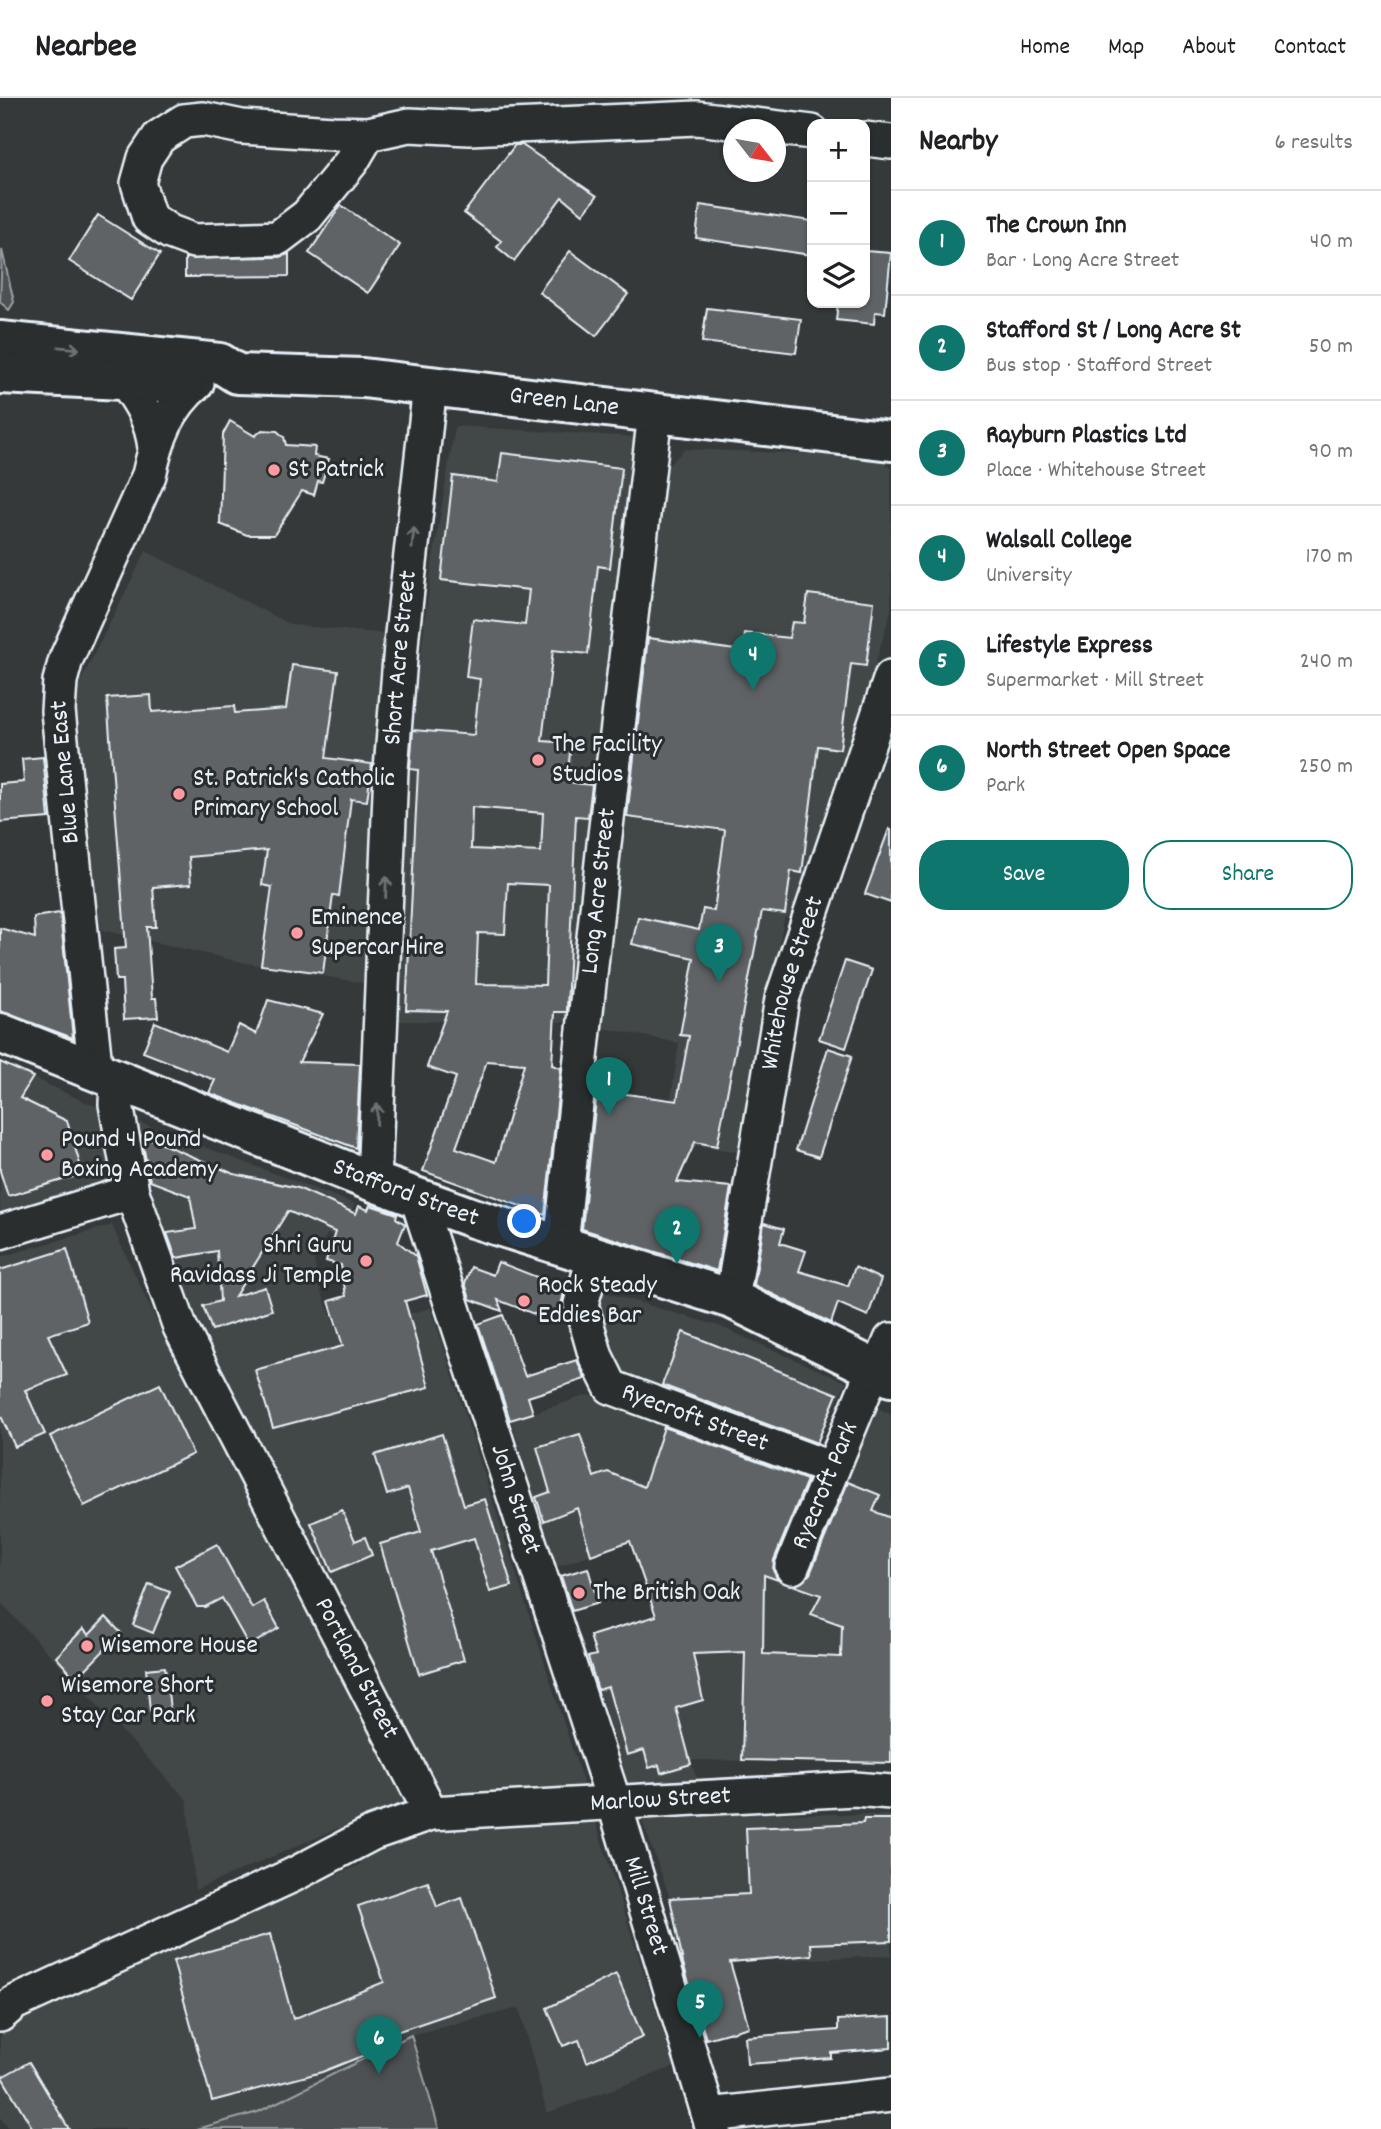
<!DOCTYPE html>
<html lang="en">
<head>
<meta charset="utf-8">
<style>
  body { margin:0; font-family:Dekko,sans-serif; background:#f6f6f6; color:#202124 }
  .controls { position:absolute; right:21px; top:21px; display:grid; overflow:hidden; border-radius:14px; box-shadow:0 2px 5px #0004 }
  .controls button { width:63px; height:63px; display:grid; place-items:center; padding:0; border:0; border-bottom:2px solid #e0e0e0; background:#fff; color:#202124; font:35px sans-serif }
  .compass { position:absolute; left:723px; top:21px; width:63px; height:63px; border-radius:50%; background:#fff; box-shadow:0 2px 5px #0004; rotate:121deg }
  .you { position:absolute; left:525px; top:1124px; width:24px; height:24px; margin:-18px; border:5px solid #fff; border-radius:50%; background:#1a73e8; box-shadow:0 0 0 10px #1a73e833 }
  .badge { display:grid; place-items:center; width:46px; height:46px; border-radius:50%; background:#0f766e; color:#fff; font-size:23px; font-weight:700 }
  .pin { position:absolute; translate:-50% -58px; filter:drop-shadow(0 2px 4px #0008) }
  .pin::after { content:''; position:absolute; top:37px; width:24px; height:21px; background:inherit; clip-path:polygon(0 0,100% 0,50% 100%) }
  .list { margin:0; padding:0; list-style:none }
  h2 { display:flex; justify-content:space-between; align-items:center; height:91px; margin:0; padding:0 28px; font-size:30px }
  h2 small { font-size:23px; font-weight:400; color:#757577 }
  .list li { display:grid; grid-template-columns:46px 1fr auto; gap:21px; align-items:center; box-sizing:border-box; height:105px; padding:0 28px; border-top:2px solid #e0e0e0 }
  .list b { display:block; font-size:26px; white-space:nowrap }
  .list p { margin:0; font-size:23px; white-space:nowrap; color:#757577 }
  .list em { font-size:23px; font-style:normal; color:#757577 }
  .actions { display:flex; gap:14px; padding:21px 28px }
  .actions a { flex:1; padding:16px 0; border:2px solid #0f766e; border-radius:28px; text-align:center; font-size:24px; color:#0f766e }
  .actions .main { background:#0f766e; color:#fff }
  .icon { flex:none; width:38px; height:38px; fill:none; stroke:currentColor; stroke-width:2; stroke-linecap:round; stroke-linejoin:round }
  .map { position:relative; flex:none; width:891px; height:2031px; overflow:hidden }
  header { display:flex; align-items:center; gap:42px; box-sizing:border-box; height:98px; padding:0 35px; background:#fff; border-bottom:2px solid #e0e0e0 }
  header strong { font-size:33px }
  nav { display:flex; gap:38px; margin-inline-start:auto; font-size:24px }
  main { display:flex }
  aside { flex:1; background:#fff }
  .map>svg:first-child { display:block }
  .built { fill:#424647 }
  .green { fill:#4d5152; stroke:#9aa1a5; stroke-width:2 }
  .building { fill:#5f6365; stroke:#e8f1f8; stroke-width:2; fill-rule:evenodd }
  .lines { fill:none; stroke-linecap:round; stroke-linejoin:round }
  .minor-casing { stroke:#e8f1f8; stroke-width:38 }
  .major-casing { stroke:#e8f1f8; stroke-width:44 }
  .highway-casing { stroke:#e8f1f8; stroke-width:44 }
  .minor { stroke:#2a2d2e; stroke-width:33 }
  .major { stroke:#2a2d2e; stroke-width:38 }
  .highway { stroke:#2a2d2e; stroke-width:38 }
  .oneway { stroke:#6c7275 }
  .poi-dot { fill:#ff9aa2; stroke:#2a2d2e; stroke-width:2.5 }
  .labels { text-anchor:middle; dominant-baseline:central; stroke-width:6; stroke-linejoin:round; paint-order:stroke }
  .street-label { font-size:26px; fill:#e8f1f8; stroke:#2a2d2e }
  .poi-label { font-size:26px; fill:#e8f1f8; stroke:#2a2d2e; text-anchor:start }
</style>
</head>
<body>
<header>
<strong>Nearbee</strong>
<nav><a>Home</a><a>Map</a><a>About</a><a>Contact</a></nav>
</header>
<main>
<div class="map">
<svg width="891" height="2031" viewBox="0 0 891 2031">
  <rect width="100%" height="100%" fill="#35393a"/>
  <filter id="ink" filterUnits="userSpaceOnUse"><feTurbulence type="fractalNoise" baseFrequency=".0143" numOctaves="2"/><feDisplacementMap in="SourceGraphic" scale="14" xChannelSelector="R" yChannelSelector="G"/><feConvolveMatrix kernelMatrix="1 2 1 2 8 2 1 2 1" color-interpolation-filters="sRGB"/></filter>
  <g filter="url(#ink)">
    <g class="built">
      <path d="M 455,328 L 636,339 L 573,924 L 395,923 L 411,632 L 433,460 Z"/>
      <path d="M 685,351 L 879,359 L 891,371 L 891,512 L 845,672 L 793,815 L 784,821 L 742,1055 L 665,1042 L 679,945 L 598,929 L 666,370 Z"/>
      <path d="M 146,453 L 292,527 L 389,536 L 364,885 L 246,865 L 101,832 L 70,604 Z"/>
      <path d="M 0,964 L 83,1003 L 355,1106 L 339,1140 L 327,1136 L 314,1162 L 318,1185 L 337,1234 L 431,1210 L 674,1969 L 547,2015 L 519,1910 L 411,1937 L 258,2014 L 197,2031 L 9,2031 L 0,2019 L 0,1939 L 23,1917 L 361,1766 L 339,1730 L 195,1792 L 187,1702 L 0,1504 L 0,1159 L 112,1127 L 171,1254 L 209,1246 L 173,1161 L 149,1083 L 105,1082 L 0,1115 Z"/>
      <path d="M 597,1192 L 719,1228 L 846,1284 L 815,1350 L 616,1277 L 586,1201 Z"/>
      <path d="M 588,1297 L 817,1379 L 776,1479 L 795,1489 L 871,1306 L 891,1317 L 891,1665 L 690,1662 L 710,1714 L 891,1717 L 891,1858 L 683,1866 L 670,1800 L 626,1678 L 588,1559 L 628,1548 L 622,1527 L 655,1517 L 629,1443 L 556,1469 L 511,1322 Z"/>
    </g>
    <g class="green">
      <path d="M 2,152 L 14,204 L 9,212 L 0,204 Z"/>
      <path d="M 411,1937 L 439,2031 L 197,2031 L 258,2014 Z"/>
    </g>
    <g class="building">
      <path d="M 515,47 L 522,47 L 597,98 L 583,116 L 562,99 L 514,163 L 497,149 L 501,143 L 464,115 Z"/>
      <path d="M 341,107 L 400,147 L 368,195 L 309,155 Z"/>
      <path d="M 700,107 L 812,123 L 811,157 L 696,140 Z"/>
      <path d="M 98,117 L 160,156 L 131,202 L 69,163 Z"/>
      <path d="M 570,153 L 628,196 L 596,238 L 539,194 Z"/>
      <path d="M 865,153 L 891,155 L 885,215 L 875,214 L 874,226 L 836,222 L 838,205 L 865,205 Z"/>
      <path d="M 289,156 L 289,178 L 185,179 L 185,160 L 279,159 Z"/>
      <path d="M 707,210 L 801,221 L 796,255 L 702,244 Z"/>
      <path d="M 230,323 L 255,338 L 262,332 L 277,333 L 284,339 L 286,347 L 315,349 L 314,358 L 329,361 L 322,384 L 318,383 L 314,397 L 302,393 L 274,437 L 247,437 L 220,426 L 223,336 Z"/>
      <path d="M 502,355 L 622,370 L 610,470 L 598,468 L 588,556 L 553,552 L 542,643 L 571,645 L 567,684 L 592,687 L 588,719 L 576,718 L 567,911 L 567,914 L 555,914 L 552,967 L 561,970 L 545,1117 L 423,1073 L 456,979 L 427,969 L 447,913 L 406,912 L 418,672 L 410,671 L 413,632 L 474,637 L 480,581 L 466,579 L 473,521 L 525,527 L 529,492 L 441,482 L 453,378 L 498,384 ZM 472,709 L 543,715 L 541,754 L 471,751 ZM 508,785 L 549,787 L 545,887 L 476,886 L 478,835 L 505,836 ZM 487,963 L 524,966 L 496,1064 L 456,1050 Z"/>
      <path d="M 808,496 L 874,504 L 866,568 L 851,566 L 840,651 L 818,648 L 802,775 L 791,773 L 785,816 L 762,813 L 717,1048 L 695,1044 L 677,1084 L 731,1089 L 717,1173 L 582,1131 L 597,992 L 677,1003 L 689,938 L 680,937 L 694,860 L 632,846 L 638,819 L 699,832 L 703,811 L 714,813 L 725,732 L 627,719 L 648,540 L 743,553 L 745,535 L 789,540 L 792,524 L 804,525 Z"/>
      <path d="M 292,567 L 338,573 L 326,660 L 372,666 L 367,703 L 351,701 L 339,798 L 333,797 L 323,875 L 261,867 L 272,789 L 262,787 L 267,752 L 189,759 L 191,786 L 153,789 L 156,829 L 147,829 L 152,900 L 156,900 L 158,919 L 124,921 L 122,882 L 116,882 L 114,851 L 126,850 L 107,600 L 151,597 L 152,614 L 234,608 L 235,615 L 286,611 Z"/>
      <path d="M 43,659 L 49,720 L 0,724 L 0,686 L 24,684 L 22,661 Z"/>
      <path d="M 889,731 L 891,732 L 891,805 L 865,796 Z"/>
      <path d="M 60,815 L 73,940 L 0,913 L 0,830 L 35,840 L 34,819 Z"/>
      <path d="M 845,863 L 872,872 L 846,950 L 819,941 Z"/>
      <path d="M 268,902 L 323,916 L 299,964 L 360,966 L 356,1050 L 209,995 L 215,982 L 143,954 L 155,924 L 227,954 L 239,927 L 256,936 Z"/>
      <path d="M 828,950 L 852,958 L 819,1059 L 796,1052 Z"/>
      <path d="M 0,964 L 33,979 L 20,1000 L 67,1023 L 83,1076 L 8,1098 L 0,1073 Z"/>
      <path d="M 141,1037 L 234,1076 L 298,1090 L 356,1116 L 359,1108 L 368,1112 L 370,1107 L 397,1116 L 396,1120 L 405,1126 L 398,1144 L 416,1158 L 427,1197 L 405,1203 L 429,1289 L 273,1330 L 255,1272 L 343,1248 L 329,1203 L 346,1198 L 341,1167 L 326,1163 L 335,1134 L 288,1113 L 235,1198 L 265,1189 L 272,1212 L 212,1232 L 203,1208 L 220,1203 L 217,1153 L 176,1160 L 167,1135 L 196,1131 L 190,1098 L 150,1083 Z"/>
      <path d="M 764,1125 L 784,1131 L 780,1145 L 806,1153 L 799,1173 L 848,1188 L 855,1169 L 881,1181 L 868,1218 L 838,1205 L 831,1225 L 754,1187 Z"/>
      <path d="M 67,1151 L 88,1224 L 48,1237 L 67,1277 L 25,1292 L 45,1336 L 15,1349 L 0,1316 L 0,1172 Z"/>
      <path d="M 498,1164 L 565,1190 L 557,1225 L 498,1202 L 502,1213 L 470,1201 L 465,1185 L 471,1169 L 493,1177 Z"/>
      <path d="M 503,1217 L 525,1278 L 577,1262 L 585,1281 L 528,1299 L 533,1315 L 510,1322 L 478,1226 Z"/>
      <path d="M 683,1234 L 837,1296 L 817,1345 L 662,1287 Z"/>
      <path d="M 160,1286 L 193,1356 L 84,1408 L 50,1338 Z"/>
      <path d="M 664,1329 L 807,1382 L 774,1462 L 773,1472 L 778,1482 L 764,1477 L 763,1556 L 841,1559 L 842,1527 L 811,1516 L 821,1497 L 795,1488 L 810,1476 L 848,1384 L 880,1397 L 873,1413 L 891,1420 L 891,1665 L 742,1662 L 745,1554 L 693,1556 L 703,1602 L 676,1610 L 691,1666 L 661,1675 L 659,1667 L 649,1670 L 644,1652 L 627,1657 L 608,1589 L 598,1592 L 597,1589 L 588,1559 L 596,1557 L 590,1538 L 656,1518 L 630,1443 L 591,1457 L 577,1410 L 544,1423 L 536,1399 L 550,1394 L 537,1349 L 580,1336 L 594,1379 L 608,1374 L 644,1389 Z"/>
      <path d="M 442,1336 L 464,1407 L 485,1401 L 512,1488 L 490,1494 L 474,1440 L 431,1453 L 464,1562 L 419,1576 L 380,1446 L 421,1434 L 408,1390 L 387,1397 L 375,1357 Z"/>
      <path d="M 342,1412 L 355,1443 L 365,1439 L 372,1457 L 332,1474 L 311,1425 Z"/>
      <path d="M 217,1446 L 252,1510 L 264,1503 L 279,1530 L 249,1548 L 222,1500 L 205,1509 L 197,1509 L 175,1468 Z"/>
      <path d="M 588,1470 L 598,1505 L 572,1513 L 561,1478 Z"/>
      <path d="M 149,1486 L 170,1494 L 153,1535 L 133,1527 Z"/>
      <path d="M 106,1519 L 121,1535 L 76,1581 L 56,1559 L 83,1531 L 89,1537 Z"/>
      <path d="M 165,1569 L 170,1611 L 150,1613 L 146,1571 Z"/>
      <path d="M 864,1721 L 891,1721 L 891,1843 L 811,1846 L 812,1857 L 730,1864 L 749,1929 L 706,1941 L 683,1865 L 670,1800 L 749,1796 L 746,1730 L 863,1725 Z"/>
      <path d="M 428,1784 L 437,1809 L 462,1800 L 496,1900 L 393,1935 L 397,1944 L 322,1974 L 212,2003 L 173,1863 L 270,1836 L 293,1921 L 384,1884 L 358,1808 Z"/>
      <path d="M 616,1876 L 643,1939 L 587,1964 L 579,1942 L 563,1948 L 547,1910 Z"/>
      <path d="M 891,1919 L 891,1950 L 831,1955 L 831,1960 L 747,1966 L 745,1939 L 838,1932 L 838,1922 Z"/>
      <path d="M 29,1964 L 69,2031 L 33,2031 L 2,1979 Z"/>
    </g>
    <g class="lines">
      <g class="minor-casing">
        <g id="minor">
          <path d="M 368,36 L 352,63 L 307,118 L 278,140 L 194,143 L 170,134 L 149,120 L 138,85 L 145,60 L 159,39 L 184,23 L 203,21 L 242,29 L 333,35 L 368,36 L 409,27 L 469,30 L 697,20 L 812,34"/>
          <path d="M 865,41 L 891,44"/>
          <path d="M 125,283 C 141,305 152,323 155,350"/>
          <path d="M 92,973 L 94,958 L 58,613 L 60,583 L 66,561 L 149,377 C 157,340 168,309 197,285"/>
          <path id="s1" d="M 117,983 L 116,1006 L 132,1094 L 180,1229 L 431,1715"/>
          <path id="s2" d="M 374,1084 L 391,671 L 402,536 L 430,288"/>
          <path id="s3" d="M 417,1100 L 614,1704 L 713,2031"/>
          <path d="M 0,1134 L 132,1094"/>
          <path id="s4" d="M 561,1146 L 604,746 L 655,316"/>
          <path id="s5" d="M 595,1157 L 581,1206 L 596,1259 L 611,1289 L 832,1371"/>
          <path id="s6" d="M 732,1201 L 782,901 L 891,579"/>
          <path d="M 879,1272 L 891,1242"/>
          <path id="s7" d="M 792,1469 L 874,1270"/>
          <path id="s8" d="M 0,1917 L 14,1905 L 293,1777 L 373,1735 L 431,1715 L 854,1691 L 891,1694"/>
          <path d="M 709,2017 L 891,1997"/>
        </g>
      </g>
      <g class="major-casing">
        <g id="major">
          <path id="s9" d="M 0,935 L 374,1084 L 473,1120 L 732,1201 L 891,1279"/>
        </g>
      </g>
      <g class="highway-casing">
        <g id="highway">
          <path id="s10" d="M 0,243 L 220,265 L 237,276 L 363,280 L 891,343"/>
          <path d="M 0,276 L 184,285"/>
        </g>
      </g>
      <use href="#minor" class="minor"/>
      <use href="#major" class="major"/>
      <use href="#highway" class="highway"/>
    </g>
    <defs><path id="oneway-shaft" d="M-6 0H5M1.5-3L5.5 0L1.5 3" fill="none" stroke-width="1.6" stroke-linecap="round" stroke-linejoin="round" transform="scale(1.75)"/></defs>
    <g class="oneway">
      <use href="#oneway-shaft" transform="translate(69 250) rotate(6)"/>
      <use href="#oneway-shaft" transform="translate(413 440) rotate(-84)"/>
      <use href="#oneway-shaft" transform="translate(386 789) rotate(-88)"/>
      <use href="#oneway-shaft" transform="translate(377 1016) rotate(-88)"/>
    </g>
  </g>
  <g class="poi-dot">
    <circle cx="274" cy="372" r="7"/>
    <circle cx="538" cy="662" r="7"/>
    <circle cx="179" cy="696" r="7"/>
    <circle cx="297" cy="835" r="7"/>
    <circle cx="47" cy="1057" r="7"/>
    <circle cx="366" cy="1163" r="7"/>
    <circle cx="524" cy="1203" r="7"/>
    <circle cx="579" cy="1495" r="7"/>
    <circle cx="87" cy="1548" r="7"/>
    <circle cx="47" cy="1603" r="7"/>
  </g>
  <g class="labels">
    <g class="street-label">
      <text stroke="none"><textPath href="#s10" startOffset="570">Green Lane</textPath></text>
      <text stroke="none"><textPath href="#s2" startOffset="525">Short Acre Street</textPath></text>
      <text transform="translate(66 674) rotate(-95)">Blue Lane East</text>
      <text stroke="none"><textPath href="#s4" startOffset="355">Long Acre Street</textPath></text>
      <text stroke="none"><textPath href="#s6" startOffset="322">Whitehouse Street</textPath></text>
      <text stroke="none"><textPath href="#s9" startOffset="436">Stafford Street</textPath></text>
      <text stroke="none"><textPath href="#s5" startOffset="229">Ryecroft Street</textPath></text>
      <text stroke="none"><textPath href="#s7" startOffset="88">Ryecroft Park</textPath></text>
      <text stroke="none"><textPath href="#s3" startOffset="317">John Street</textPath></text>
      <text stroke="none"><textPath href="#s1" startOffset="640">Portland Street</textPath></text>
      <text stroke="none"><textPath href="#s8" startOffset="707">Marlow Street</textPath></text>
      <text stroke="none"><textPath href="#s3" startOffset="744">Mill Street</textPath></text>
    </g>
    <g class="poi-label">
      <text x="288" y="372">St Patrick</text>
      <text x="552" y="647">The Facility<tspan x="552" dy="30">Studios</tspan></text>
      <text x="193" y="681">St. Patrick's Catholic<tspan x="193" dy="30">Primary School</tspan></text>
      <text x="311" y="820">Eminence<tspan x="311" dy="30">Supercar Hire</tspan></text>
      <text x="61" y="1042">Pound 4 Pound<tspan x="61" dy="30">Boxing Academy</tspan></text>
      <text x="352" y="1148" text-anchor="end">Shri Guru<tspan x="352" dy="30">Ravidass Ji Temple</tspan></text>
      <text x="538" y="1188">Rock Steady<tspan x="538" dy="30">Eddies Bar</tspan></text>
      <text x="593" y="1495">The British Oak</text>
      <text x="101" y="1548">Wisemore House</text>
      <text x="61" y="1588">Wisemore Short<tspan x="61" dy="30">Stay Car Park</tspan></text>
    </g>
  </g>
</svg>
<div class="controls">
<button>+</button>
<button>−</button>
<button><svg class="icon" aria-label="layers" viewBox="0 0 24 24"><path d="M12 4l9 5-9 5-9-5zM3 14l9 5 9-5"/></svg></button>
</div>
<svg class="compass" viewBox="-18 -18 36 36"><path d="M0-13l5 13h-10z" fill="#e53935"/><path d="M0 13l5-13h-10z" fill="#757577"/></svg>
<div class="you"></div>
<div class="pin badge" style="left:609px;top:1017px">1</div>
<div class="pin badge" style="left:677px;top:1166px">2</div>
<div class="pin badge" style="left:719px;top:884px">3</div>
<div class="pin badge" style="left:753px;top:592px">4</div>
<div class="pin badge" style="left:700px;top:1940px">5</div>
<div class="pin badge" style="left:379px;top:1976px">6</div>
</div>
<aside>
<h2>Nearby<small>6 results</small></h2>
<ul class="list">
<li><span class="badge">1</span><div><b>The Crown Inn</b><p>Bar · Long Acre Street</p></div><em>40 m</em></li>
<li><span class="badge">2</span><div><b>Stafford St / Long Acre St</b><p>Bus stop · Stafford Street</p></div><em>50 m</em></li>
<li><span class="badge">3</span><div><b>Rayburn Plastics Ltd</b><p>Place · Whitehouse Street</p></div><em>90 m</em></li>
<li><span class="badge">4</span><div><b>Walsall College</b><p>University</p></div><em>170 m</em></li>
<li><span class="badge">5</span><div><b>Lifestyle Express</b><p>Supermarket · Mill Street</p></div><em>240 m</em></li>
<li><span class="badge">6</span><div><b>North Street Open Space</b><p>Park</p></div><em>250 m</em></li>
</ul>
<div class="actions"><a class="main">Save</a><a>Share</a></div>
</aside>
</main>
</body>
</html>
